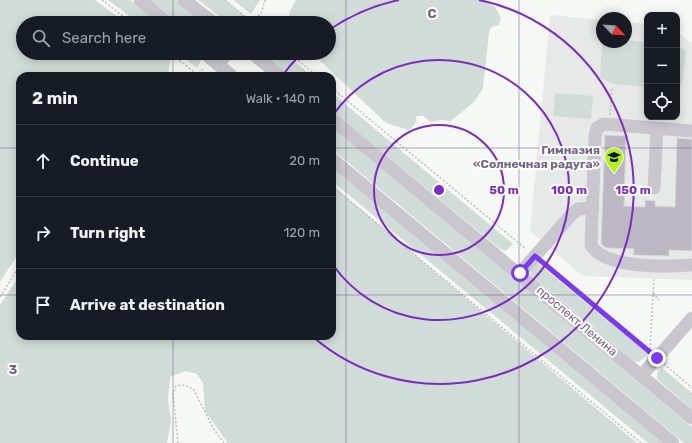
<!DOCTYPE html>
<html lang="en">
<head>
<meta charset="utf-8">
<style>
  body { margin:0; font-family:Rubik,sans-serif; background:#20242c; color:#f1f3f6 }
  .controls { position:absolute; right:12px; top:12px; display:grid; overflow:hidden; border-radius:8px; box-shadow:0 2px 10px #0003 }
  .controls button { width:36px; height:36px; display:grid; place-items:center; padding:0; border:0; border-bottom:1px solid #363941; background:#171b24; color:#f1f3f6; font:20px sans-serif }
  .compass { position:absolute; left:596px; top:12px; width:36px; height:36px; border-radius:50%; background:#171b24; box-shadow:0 2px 10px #0003; rotate:115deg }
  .stop { position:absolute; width:12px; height:12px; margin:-9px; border:3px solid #7c3aed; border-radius:50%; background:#fff }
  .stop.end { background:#7c3aed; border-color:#fff; box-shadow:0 1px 4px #0008 }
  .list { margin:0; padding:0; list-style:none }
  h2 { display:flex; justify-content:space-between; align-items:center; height:52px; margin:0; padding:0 16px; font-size:17px }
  h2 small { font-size:13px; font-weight:400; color:#9ea1a6 }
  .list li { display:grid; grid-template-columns:26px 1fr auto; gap:12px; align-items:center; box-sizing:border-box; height:72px; padding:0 16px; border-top:1px solid #363941 }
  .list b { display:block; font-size:15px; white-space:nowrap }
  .list em { font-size:13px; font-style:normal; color:#9ea1a6 }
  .icon { flex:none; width:22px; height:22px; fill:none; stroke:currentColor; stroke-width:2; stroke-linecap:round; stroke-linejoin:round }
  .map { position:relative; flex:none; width:692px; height:443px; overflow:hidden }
  .search { position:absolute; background:#171b24; box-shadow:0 2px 10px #0003; left:16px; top:16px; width:320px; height:44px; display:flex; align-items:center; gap:10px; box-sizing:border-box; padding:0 14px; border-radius:22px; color:#9ea1a6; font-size:15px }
  .panel { position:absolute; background:#171b24; box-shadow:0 2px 10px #0003; left:16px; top:72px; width:320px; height:268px; border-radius:12px }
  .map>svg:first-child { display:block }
  .built { fill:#e7e9e9 }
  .green { fill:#d1dcd9 }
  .building { fill:#bcb7c3; stroke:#d7dad8 }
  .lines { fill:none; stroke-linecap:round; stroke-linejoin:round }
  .path { stroke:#c0bdc3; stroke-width:1.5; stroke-dasharray:2 2; stroke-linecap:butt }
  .minor { stroke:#cac6ce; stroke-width:13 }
  .route { stroke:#7c3aed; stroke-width:5 }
  .grid { fill:none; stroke:#776589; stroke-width:1; stroke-opacity:0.55 }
  .ring { fill:none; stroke:#7b2cbf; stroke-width:2 }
  .labels { text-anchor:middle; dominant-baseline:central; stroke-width:4; stroke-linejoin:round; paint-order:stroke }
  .poi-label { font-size:12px; font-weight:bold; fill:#776589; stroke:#fff; text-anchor:end }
  .street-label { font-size:12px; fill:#776589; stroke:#fff }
  .grid-label { font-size:13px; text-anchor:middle; font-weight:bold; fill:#776589; stroke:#fff; stroke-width:4; stroke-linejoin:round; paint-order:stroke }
  .centre { fill:#7b2cbf; stroke:#fff; stroke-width:2 }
  .ring-label { font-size:12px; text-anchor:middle; font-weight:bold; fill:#7b2cbf; stroke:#fff; stroke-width:4; stroke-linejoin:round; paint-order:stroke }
</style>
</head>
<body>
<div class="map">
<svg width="692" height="443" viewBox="0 0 692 443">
  <rect width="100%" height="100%" fill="#f5f8f5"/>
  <path class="built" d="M 550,15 L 602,20 L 602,42 L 626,42 L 626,22 L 647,24 L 647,117 L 677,117 L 677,31 L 692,44 L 692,280 L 583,276 L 530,231 Z"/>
  <g class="green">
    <path d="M 0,0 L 95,0 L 126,23 L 23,23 L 23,53 L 165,53 L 171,58 L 168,74 L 165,76 L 20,76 L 20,251 L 0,282 Z"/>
    <path d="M 108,0 L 130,0 L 158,23 L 139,23 Z"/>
    <path d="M 150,0 L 176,0 L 206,23 L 179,23 Z"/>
    <path d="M 198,0 L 225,0 L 248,19 L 245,23 L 228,23 Z"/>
    <path d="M 233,0 L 260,0 L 251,14 Z"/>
    <path d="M 296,0 L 480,0 L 495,7 L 501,18 L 499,25 L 491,27 L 489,32 L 483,88 L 474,102 L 451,121 L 440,120 L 431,122 L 423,116 L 417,116 L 415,124 L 409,130 L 386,123 L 312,53 L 329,53 L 329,23 L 287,23 L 291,9 Z"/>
    <path d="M 626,40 L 647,42 L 647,87 L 613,84 L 600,78 L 602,45 L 605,42 L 626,42 Z"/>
    <path d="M 677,45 L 686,51 L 682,85 L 677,87 Z"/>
    <path d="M 177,53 L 195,53 L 201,60 L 197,68 Z"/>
    <path d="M 261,53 L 284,53 L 312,76 L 289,76 Z"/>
    <path d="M 332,93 L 513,244 L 506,251 L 500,249 L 332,111 Z"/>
    <path d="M 555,93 L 593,96 L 591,119 L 553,116 Z"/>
    <path d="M 332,126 L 692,427 L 692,443 L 684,443 L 332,149 Z"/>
    <path d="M 332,165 L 665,443 L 648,443 L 332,181 Z"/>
    <path d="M 332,185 L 637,443 L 228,443 L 205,411 L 203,383 L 197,374 L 186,371 L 170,377 L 168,400 L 171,420 L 167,443 L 0,443 L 0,305 L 20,275 L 20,336 L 332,336 Z"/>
    <path d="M 535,261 L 648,354 L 639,362 L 634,361 L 531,275 L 530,271 Z"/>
    <path d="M 662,368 L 692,393 L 692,409 L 657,379 L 657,373 Z"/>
  </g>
  <path class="building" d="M 605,135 L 626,136 L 624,206 L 645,207 L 645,200 L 655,201 L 655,206 L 675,207 L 677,138 L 692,139 L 692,251 L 669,250 L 669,256 L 633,255 L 634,249 L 606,248 L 601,244 Z"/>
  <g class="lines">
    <g class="path">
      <path d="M 102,0 L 132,23"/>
      <path d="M 225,0 L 253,23"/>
      <path d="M 254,23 L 262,11 L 265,0"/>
      <path d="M 170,53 L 199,76"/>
      <path d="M 289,53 L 317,76"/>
      <path d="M 196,76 L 204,68"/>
      <path d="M 332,88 L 526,249"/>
      <path d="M 610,115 L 612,87"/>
      <path d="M 332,186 L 641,443"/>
      <path d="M 543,263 L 649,352"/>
      <path d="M 653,293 L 659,300"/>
      <path d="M 0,297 L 20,265"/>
      <path d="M 650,349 L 654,277"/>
      <path d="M 664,364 L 692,388"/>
      <path d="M 178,443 L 173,394 L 176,386 C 184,384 188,386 194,390 L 213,428 L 224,443"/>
    </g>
    <g class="minor">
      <path d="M 140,0 L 168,23"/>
      <path d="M 184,0 L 214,23"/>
      <path d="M 204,53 L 232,76"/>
      <path d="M 252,53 L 280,76"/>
      <path d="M 218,64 L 228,53"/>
      <path d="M 332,119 L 692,418"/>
      <path d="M 692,131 L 604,124 L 597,128 L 595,136 L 591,245 C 605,269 667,267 692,265"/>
      <path d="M 332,159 L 673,443"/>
      <path d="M 654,188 L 657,129"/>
      <path d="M 520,273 L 572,214 L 578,209 L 593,208"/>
      <path d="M 642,375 L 692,318"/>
    </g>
  </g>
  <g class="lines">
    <path class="route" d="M 520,273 L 535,256 L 657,358"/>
  </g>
  <path class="grid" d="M 173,0 L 173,23M 346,0 L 346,443M 519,0 L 519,443M 173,53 L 173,76M 0,148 L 20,148M 332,148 L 692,148M 0,295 L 20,295M 332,295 L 692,295M 173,336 L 173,443"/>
  <g class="ring">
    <circle cx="439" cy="190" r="65"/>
    <path d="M333 115A130 130 0 1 1 333 265"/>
    <path d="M282 76A194 194 0 0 1 301 54M329 30A194 194 0 0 1 399 0M479 0A194 194 0 1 1 312 336"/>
  </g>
  <defs>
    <g id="school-pin" transform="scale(1)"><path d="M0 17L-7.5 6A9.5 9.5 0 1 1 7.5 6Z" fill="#b0f21b" stroke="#fff"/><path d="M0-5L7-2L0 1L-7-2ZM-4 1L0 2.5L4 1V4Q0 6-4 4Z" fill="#111"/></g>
  </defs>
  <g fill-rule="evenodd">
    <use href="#school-pin" x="614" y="157"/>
  </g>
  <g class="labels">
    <g class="poi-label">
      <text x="600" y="150">Гимназия<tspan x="600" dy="14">«Солнечная радуга»</tspan></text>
    </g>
    <g class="street-label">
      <text transform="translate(577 321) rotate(40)">проспект Ленина</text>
    </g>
  </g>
  <g class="grid-label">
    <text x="432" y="18">C</text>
    <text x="13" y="374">3</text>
  </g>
  <circle cx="439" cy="190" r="6" class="centre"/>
  <g class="ring-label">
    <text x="504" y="194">50 m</text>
    <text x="569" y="194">100 m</text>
    <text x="633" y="194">150 m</text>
  </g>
</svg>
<div class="controls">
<button>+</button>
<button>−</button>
<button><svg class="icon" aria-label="locate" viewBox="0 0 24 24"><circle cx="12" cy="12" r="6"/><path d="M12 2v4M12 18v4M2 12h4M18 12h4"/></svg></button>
</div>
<svg class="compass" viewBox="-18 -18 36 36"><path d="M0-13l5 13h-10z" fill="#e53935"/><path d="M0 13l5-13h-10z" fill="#9ea1a6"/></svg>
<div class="stop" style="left:520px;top:273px"></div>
<div class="stop end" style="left:657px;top:358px"></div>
<div class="search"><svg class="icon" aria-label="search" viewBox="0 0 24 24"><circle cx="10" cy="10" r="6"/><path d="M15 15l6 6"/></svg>Search here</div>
<section class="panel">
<h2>2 min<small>Walk · 140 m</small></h2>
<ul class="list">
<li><svg class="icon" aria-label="ahead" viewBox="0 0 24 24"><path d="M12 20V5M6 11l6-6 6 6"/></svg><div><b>Continue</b></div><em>20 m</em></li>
<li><svg class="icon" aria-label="right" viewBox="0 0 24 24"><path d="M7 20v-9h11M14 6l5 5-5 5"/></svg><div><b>Turn right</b></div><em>120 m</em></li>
<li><svg class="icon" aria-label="arrive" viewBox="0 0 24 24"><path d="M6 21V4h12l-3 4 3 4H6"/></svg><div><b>Arrive at destination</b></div></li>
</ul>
</section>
</div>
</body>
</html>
